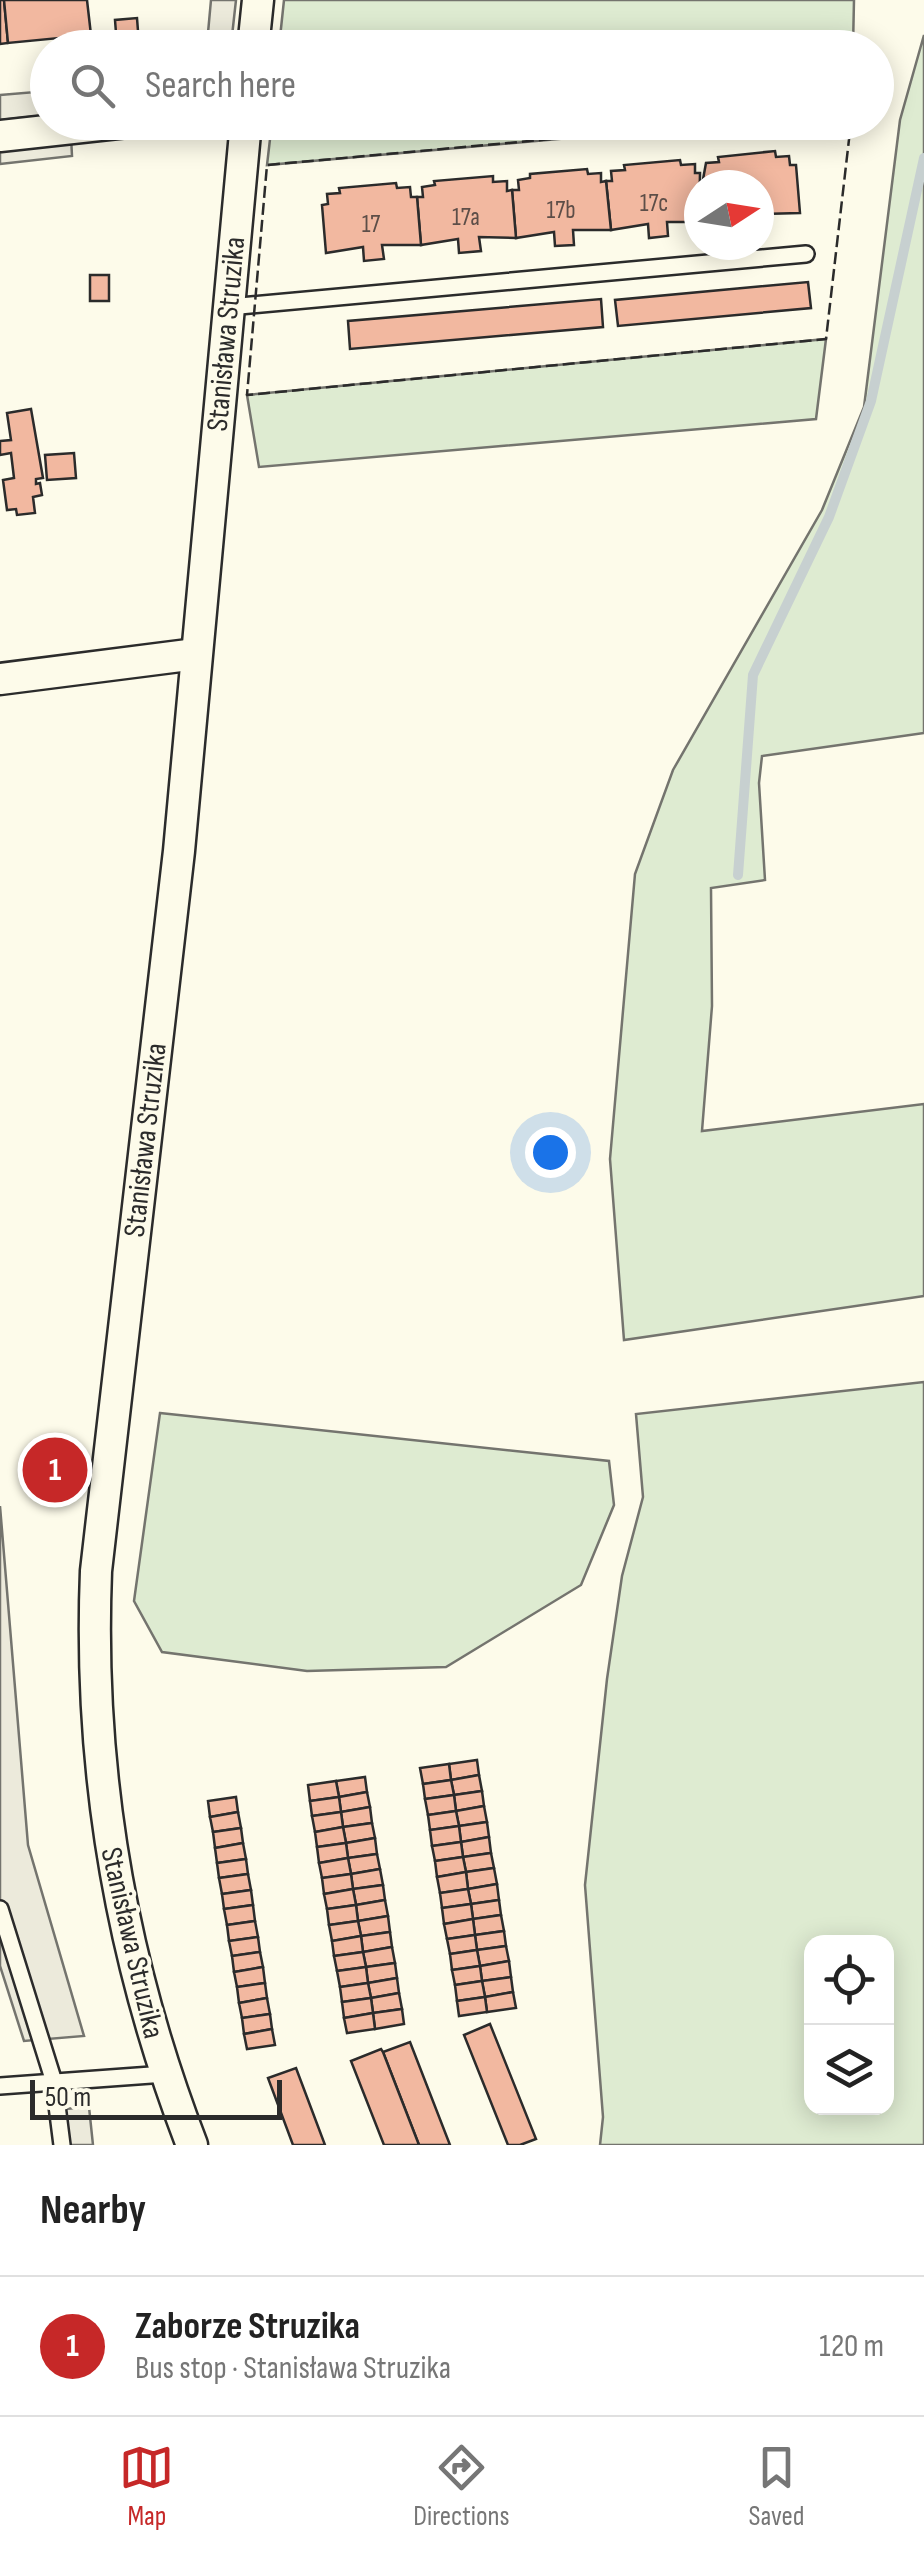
<!DOCTYPE html>
<html lang="en">
<head>
<meta charset="utf-8">
<style>
  body { margin:0; font-family:"Sofia Sans Condensed",sans-serif; background:#f6f6f6; color:#222 }
  .controls { position:absolute; right:30px; bottom:30px; display:grid; overflow:hidden; border-radius:20px; box-shadow:0 5px 25px #0003 }
  .controls button { width:90px; height:90px; display:grid; place-items:center; padding:0; border:0; border-bottom:2px solid #e0e0e0; background:#fff; color:#222; font:50px sans-serif }
  .compass { position:absolute; left:684px; top:170px; width:90px; height:90px; border-radius:50%; background:#fff; box-shadow:0 5px 25px #0003; rotate:78deg }
  .scale { position:absolute; left:30px; bottom:25px; width:252px; box-sizing:border-box; padding-left:10px; border:5px solid #2b2b2b; border-top:0; font-size:28px; line-height:35px; white-space:nowrap; color:#2b2b2b; -webkit-text-stroke:8px #fdfbea; paint-order:stroke }
  .you { position:absolute; left:550px; top:1152px; width:35px; height:35px; margin:-25px; border:8px solid #fff; border-radius:50%; background:#1a73e8; box-shadow:0 0 0 15px #1a73e833 }
  .badge { display:grid; place-items:center; width:65px; height:65px; border-radius:50%; background:#c62828; color:#fff; font-size:32px; font-weight:700 }
  .pin { position:absolute; translate:-50% -50%; border:5px solid #fff; box-shadow:0 2px 10px #0006 }
  .list { margin:0; padding:0; list-style:none }
  h2 { display:flex; justify-content:space-between; align-items:center; height:130px; margin:0; padding:0 40px; font-size:42px }
  h2 small { font-size:32px; font-weight:400; color:#767676 }
  .list li { display:grid; grid-template-columns:65px 1fr auto; gap:30px; align-items:center; box-sizing:border-box; height:140px; padding:0 40px; border-top:2px solid #e0e0e0 }
  .list b { display:block; font-size:38px; white-space:nowrap }
  .list p { margin:0; font-size:32px; white-space:nowrap; color:#767676 }
  .list em { font-size:32px; font-style:normal; color:#767676 }
  .icon { flex:none; width:55px; height:55px; fill:none; stroke:currentColor; stroke-width:2; stroke-linecap:round; stroke-linejoin:round }
  .map { position:relative; flex:none; width:924px; height:2145px; overflow:hidden }
  .search { position:absolute; background:#fff; box-shadow:0 5px 25px #0003; left:30px; right:30px; top:30px; height:110px; display:flex; align-items:center; gap:25px; box-sizing:border-box; padding:0 35px; border-radius:55px; color:#767676; font-size:38px }
  .sheet { height:270px; background:#fff }
  nav { display:flex; justify-content:space-around; align-items:center; box-sizing:border-box; height:140px; border-top:2px solid #e0e0e0; background:#fff; font-size:28px; color:#767676 }
  nav a { display:grid; justify-items:center; gap:5px }
  nav .on { color:#c62828 }
  .map>svg:first-child { display:block }
  .green { fill:#deebd1; stroke:#74746e; stroke-width:2.5; fill-rule:evenodd }
  .parking { fill:#eceadb; stroke:#74746e; stroke-width:2.5 }
  .lines { fill:none; stroke-linecap:round; stroke-linejoin:round }
  .stream { stroke:#c7d0d0; stroke-width:10 }
  .building { fill:#f2b8a0; stroke:#2b2b2b; stroke-width:2.5 }
  .service-casing { stroke:#2b2b2b; stroke-width:20 }
  .minor-casing { stroke:#2b2b2b; stroke-width:35 }
  .service { stroke:#fdfbea; stroke-width:15 }
  .minor { stroke:#fdfbea; stroke-width:30 }
  .fence { stroke:#2b2b2b; stroke-width:2.5; stroke-dasharray:12 5; stroke-linecap:butt }
  .labels { text-anchor:middle; dominant-baseline:central; stroke-width:8; stroke-linejoin:round; paint-order:stroke }
  .number-label { font-size:25px; fill:#5d4e48 }
  .street-label { font-size:30px; fill:#2b2b2b; stroke:#fdfbea }
</style>
</head>
<body>
<div class="map">
<svg width="924" height="2145" viewBox="0 0 924 2145">
  <rect width="100%" height="100%" fill="#fdfbea"/>
  <g class="green">
    <path d="M 284,0 L 854,0 L 853,47 L 279,47 Z"/>
    <path d="M 924,35 L 924,733 L 762,756 L 759,783 L 765,880 L 711,888 L 712,1006 L 702,1131 L 924,1104 L 924,1296 L 624,1340 L 610,1159 L 635,874 L 673,770 L 822,510 L 864,407 L 900,120 Z"/>
    <path d="M 272,122 L 737,122 L 737,123 L 267,165 Z"/>
    <path d="M 826,339 L 816,419 L 259,467 L 247,395 Z"/>
    <path d="M 924,1382 L 924,2145 L 600,2145 L 603,2117 L 585,1885 L 607,1679 L 622,1576 L 643,1497 L 636,1414 ZM 812,1942 L 886,1942 L 886,2108 L 812,2108 Z"/>
    <path d="M 160,1413 L 609,1461 L 614,1505 L 581,1585 L 446,1667 L 307,1671 L 162,1652 L 134,1601 Z"/>
  </g>
  <g class="parking">
    <path d="M 211,0 L 236,0 L 232,36 L 208,33 Z"/>
    <path d="M 47,91 L 47,115 L 0,120 L 0,95 Z"/>
    <path d="M 71,136 L 72,156 L 0,164 L 0,143 Z"/>
    <path d="M 0,1506 L 28,1845 L 84,2036 L 24,2041 L 0,1966 Z"/>
    <path d="M 89,2107 L 93,2145 L 56,2145 L 52,2110 Z"/>
  </g>
  <g class="lines">
    <path class="stream" d="M 738,875 L 753,675 L 829,517 L 871,401 L 924,158"/>
  </g>
  <g class="building">
    <path d="M 0,0 L 4,0 L 8,43 L 0,44 Z"/>
    <path d="M 4,0 L 87,0 L 91,35 L 8,43 Z"/>
    <path d="M 137,18 L 138,31 L 116,33 L 115,20 Z"/>
    <path d="M 775,151 L 776,157 L 789,156 L 790,165 L 796,165 L 800,213 L 761,214 L 759,228 L 759,185 L 702,185 L 706,163 L 719,162 L 718,157 Z"/>
    <path d="M 680,160 L 681,165 L 695,164 L 695,173 L 700,173 L 699,222 L 667,222 L 668,236 L 649,238 L 648,224 L 611,230 L 606,181 L 612,181 L 611,171 L 625,170 L 624,165 Z"/>
    <path d="M 587,169 L 588,174 L 601,173 L 601,182 L 606,181 L 611,230 L 573,230 L 574,245 L 555,246 L 554,232 L 516,238 L 512,190 L 519,190 L 518,180 L 530,178 L 530,174 Z"/>
    <path d="M 493,176 L 493,182 L 507,181 L 507,191 L 512,190 L 516,238 L 479,237 L 481,251 L 459,253 L 458,239 L 421,245 L 417,197 L 423,197 L 422,187 L 435,185 L 434,181 Z"/>
    <path d="M 396,183 L 397,188 L 410,187 L 411,197 L 417,197 L 421,245 L 382,245 L 384,259 L 364,261 L 363,247 L 326,253 L 322,205 L 328,204 L 327,194 L 340,193 L 339,188 Z"/>
    <rect x="90" y="275" width="19" height="26"/>
    <path d="M 808,282 L 811,308 L 618,326 L 615,300 Z"/>
    <path d="M 601,299 L 603,327 L 350,349 L 348,321 Z"/>
    <path d="M 31,409 L 43,478 L 36,479 L 36,484 L 40,483 L 42,495 L 33,497 L 35,513 L 17,515 L 16,509 L 7,510 L 3,480 L 14,478 L 11,453 L 0,455 L 0,441 L 11,440 L 7,413 Z"/>
    <path d="M 74,453 L 76,478 L 47,480 L 45,455 Z"/>
    <path d="M 477,1760 L 479,1775 L 451,1780 L 449,1764 Z"/>
    <path d="M 449,1764 L 451,1780 L 423,1784 L 420,1768 Z"/>
    <path d="M 479,1775 L 482,1791 L 454,1795 L 451,1780 Z"/>
    <path d="M 365,1777 L 367,1792 L 339,1797 L 336,1781 Z"/>
    <path d="M 451,1780 L 454,1795 L 425,1799 L 423,1784 Z"/>
    <path d="M 336,1781 L 339,1797 L 310,1801 L 308,1785 Z"/>
    <path d="M 482,1791 L 484,1806 L 456,1811 L 454,1795 Z"/>
    <path d="M 367,1792 L 370,1807 L 341,1812 L 339,1797 Z"/>
    <path d="M 454,1795 L 456,1811 L 428,1815 L 425,1799 Z"/>
    <path d="M 236,1797 L 238,1812 L 210,1817 L 208,1801 Z"/>
    <path d="M 339,1797 L 341,1812 L 312,1816 L 310,1801 Z"/>
    <path d="M 484,1806 L 487,1822 L 459,1826 L 456,1811 Z"/>
    <path d="M 370,1807 L 372,1823 L 343,1827 L 341,1812 Z"/>
    <path d="M 456,1811 L 459,1826 L 430,1830 L 428,1815 Z"/>
    <path d="M 238,1812 L 241,1828 L 213,1832 L 210,1817 Z"/>
    <path d="M 341,1812 L 343,1827 L 315,1832 L 312,1816 Z"/>
    <path d="M 487,1822 L 489,1837 L 461,1842 L 459,1826 Z"/>
    <path d="M 372,1823 L 375,1838 L 346,1843 L 343,1827 Z"/>
    <path d="M 459,1826 L 461,1842 L 432,1846 L 430,1830 Z"/>
    <path d="M 343,1827 L 346,1843 L 317,1847 L 315,1832 Z"/>
    <path d="M 241,1828 L 243,1843 L 215,1848 L 213,1832 Z"/>
    <path d="M 489,1837 L 491,1853 L 463,1857 L 461,1842 Z"/>
    <path d="M 375,1838 L 377,1854 L 348,1858 L 346,1843 Z"/>
    <path d="M 461,1842 L 463,1857 L 435,1861 L 432,1846 Z"/>
    <path d="M 243,1843 L 246,1859 L 217,1863 L 215,1848 Z"/>
    <path d="M 346,1843 L 348,1858 L 319,1863 L 317,1847 Z"/>
    <path d="M 491,1853 L 494,1868 L 466,1872 L 463,1857 Z"/>
    <path d="M 377,1854 L 380,1869 L 351,1874 L 348,1858 Z"/>
    <path d="M 463,1857 L 466,1872 L 437,1877 L 435,1861 Z"/>
    <path d="M 348,1858 L 351,1874 L 322,1878 L 319,1863 Z"/>
    <path d="M 246,1859 L 248,1874 L 219,1878 L 217,1863 Z"/>
    <path d="M 494,1868 L 497,1884 L 468,1889 L 466,1872 Z"/>
    <path d="M 380,1869 L 383,1885 L 353,1889 L 351,1874 Z"/>
    <path d="M 466,1872 L 468,1889 L 440,1893 L 437,1877 Z"/>
    <path d="M 248,1874 L 251,1890 L 222,1894 L 219,1878 Z"/>
    <path d="M 351,1874 L 353,1889 L 324,1894 L 322,1878 Z"/>
    <path d="M 497,1884 L 499,1900 L 471,1904 L 468,1889 Z"/>
    <path d="M 383,1885 L 385,1900 L 356,1905 L 353,1889 Z"/>
    <path d="M 353,1889 L 356,1905 L 327,1909 L 324,1894 Z"/>
    <path d="M 468,1889 L 471,1904 L 442,1908 L 440,1893 Z"/>
    <path d="M 251,1890 L 253,1905 L 224,1909 L 222,1894 Z"/>
    <path d="M 385,1900 L 388,1916 L 358,1921 L 356,1905 Z"/>
    <path d="M 499,1900 L 501,1915 L 473,1919 L 471,1904 Z"/>
    <path d="M 471,1904 L 473,1919 L 444,1924 L 442,1908 Z"/>
    <path d="M 253,1905 L 255,1921 L 227,1925 L 224,1909 Z"/>
    <path d="M 356,1905 L 358,1921 L 329,1925 L 327,1909 Z"/>
    <path d="M 501,1915 L 504,1931 L 475,1935 L 473,1919 Z"/>
    <path d="M 388,1916 L 390,1932 L 361,1936 L 358,1921 Z"/>
    <path d="M 473,1919 L 475,1935 L 447,1939 L 444,1924 Z"/>
    <path d="M 255,1921 L 258,1937 L 229,1941 L 227,1925 Z"/>
    <path d="M 358,1921 L 361,1936 L 332,1941 L 329,1925 Z"/>
    <path d="M 504,1931 L 506,1946 L 477,1950 L 475,1935 Z"/>
    <path d="M 390,1932 L 392,1947 L 363,1952 L 361,1936 Z"/>
    <path d="M 475,1935 L 477,1950 L 450,1954 L 447,1939 Z"/>
    <path d="M 361,1936 L 363,1952 L 334,1956 L 332,1941 Z"/>
    <path d="M 258,1937 L 260,1952 L 232,1956 L 229,1941 Z"/>
    <path d="M 506,1946 L 509,1961 L 480,1966 L 477,1950 Z"/>
    <path d="M 392,1947 L 395,1963 L 366,1967 L 363,1952 Z"/>
    <path d="M 477,1950 L 480,1966 L 452,1970 L 450,1954 Z"/>
    <path d="M 260,1952 L 263,1967 L 234,1972 L 232,1956 Z"/>
    <path d="M 363,1952 L 366,1967 L 337,1971 L 334,1956 Z"/>
    <path d="M 509,1961 L 511,1977 L 482,1981 L 480,1966 Z"/>
    <path d="M 395,1963 L 397,1978 L 368,1983 L 366,1967 Z"/>
    <path d="M 480,1966 L 482,1981 L 455,1985 L 452,1970 Z"/>
    <path d="M 263,1967 L 265,1983 L 237,1987 L 234,1972 Z"/>
    <path d="M 366,1967 L 368,1983 L 340,1987 L 337,1971 Z"/>
    <path d="M 511,1977 L 513,1992 L 485,1997 L 482,1981 Z"/>
    <path d="M 397,1978 L 399,1993 L 371,1998 L 368,1983 Z"/>
    <path d="M 482,1981 L 485,1997 L 457,2001 L 455,1985 Z"/>
    <path d="M 265,1983 L 267,1998 L 239,2003 L 237,1987 Z"/>
    <path d="M 368,1983 L 371,1998 L 342,2002 L 340,1987 Z"/>
    <path d="M 513,1992 L 516,2008 L 487,2012 L 485,1997 Z"/>
    <path d="M 399,1993 L 402,2009 L 373,2013 L 371,1998 Z"/>
    <path d="M 485,1997 L 487,2012 L 459,2016 L 457,2001 Z"/>
    <path d="M 267,1998 L 270,2014 L 242,2018 L 239,2003 Z"/>
    <path d="M 371,1998 L 373,2013 L 344,2018 L 342,2002 Z"/>
    <path d="M 402,2009 L 404,2024 L 375,2029 L 373,2013 Z"/>
    <path d="M 373,2013 L 375,2029 L 347,2033 L 344,2018 Z"/>
    <path d="M 270,2014 L 272,2029 L 244,2034 L 242,2018 Z"/>
    <path d="M 490,2024 L 536,2139 L 520,2145 L 508,2145 L 464,2035 Z"/>
    <path d="M 272,2029 L 275,2045 L 247,2049 L 244,2034 Z"/>
    <path d="M 410,2042 L 450,2145 L 419,2145 L 383,2052 Z"/>
    <path d="M 381,2049 L 383,2052 L 419,2145 L 384,2145 L 351,2061 Z"/>
    <path d="M 296,2068 L 325,2145 L 293,2145 L 268,2078 Z"/>
  </g>
  <g class="lines">
    <g class="service-casing">
      <g id="service">
        <path d="M 229,307 L 806,254"/>
        <path d="M 0,1909 L 54,2082 L 62,2145"/>
        <path d="M 0,2086 L 165,2074"/>
      </g>
    </g>
    <g class="minor-casing">
      <g id="minor">
        <path d="M 253,48 L 258,0"/>
        <path d="M 0,136 L 127,122"/>
        <path d="M 0,679 L 196,654"/>
        <path id="s1" d="M 192,2145 C 120,1959 88,1770 96,1571 L 179,851 L 246,122"/>
      </g>
    </g>
    <use href="#service" class="service"/>
    <use href="#minor" class="minor"/>
    <path class="fence" d="M 737,122 L 267,165 L 247,395 L 826,339 L 851,122"/>
  </g>
  <g class="labels">
    <g class="number-label">
      <text x="654" y="203">17c</text>
      <text x="561" y="210">17b</text>
      <text x="466" y="217">17a</text>
      <text x="371" y="224">17</text>
    </g>
    <g class="street-label">
      <text stroke="none"><textPath href="#s1" startOffset="1830">Stanisława Struzika</textPath></text>
      <text stroke="none"><textPath href="#s1" startOffset="1020">Stanisława Struzika</textPath></text>
      <text transform="translate(132 1943) rotate(77)">Stanisława Struzika</text>
    </g>
  </g>
</svg>
<div class="controls">
<button><svg class="icon" aria-label="locate" viewBox="0 0 24 24"><circle cx="12" cy="12" r="6"/><path d="M12 2v4M12 18v4M2 12h4M18 12h4"/></svg></button>
<button><svg class="icon" aria-label="layers" viewBox="0 0 24 24"><path d="M12 4l9 5-9 5-9-5zM3 14l9 5 9-5"/></svg></button>
</div>
<svg class="compass" viewBox="-18 -18 36 36"><path d="M0-13l5 13h-10z" fill="#e53935"/><path d="M0 13l5-13h-10z" fill="#767676"/></svg>
<div class="scale">50 m</div>
<div class="you"></div>
<div class="pin badge" style="left:55px;top:1470px">1</div>
<div class="search"><svg class="icon" aria-label="search" viewBox="0 0 24 24"><circle cx="10" cy="10" r="6"/><path d="M15 15l6 6"/></svg>Search here</div>
</div>
<section class="sheet">
<h2>Nearby<small></small></h2>
<ul class="list">
<li><span class="badge">1</span><div><b>Zaborze Struzika</b><p>Bus stop · Stanisława Struzika</p></div><em>120 m</em></li>
</ul>
</section>
<nav>
<a class="on"><svg class="icon" aria-label="map" viewBox="0 0 24 24"><path d="M3 6l6-2 6 2 6-2v14l-6 2-6-2-6 2zM9 4v14M15 6v14"/></svg>Map</a>
<a><svg class="icon" aria-label="directions" viewBox="0 0 24 24"><path d="M12 3l9 9-9 9-9-9zM9 14v-3h6M13 9l2 2-2 2"/></svg>Directions</a>
<a><svg class="icon" aria-label="saved" viewBox="0 0 24 24"><path d="M7 4h10v16l-5-4-5 4z"/></svg>Saved</a>
</nav>
</body>
</html>
